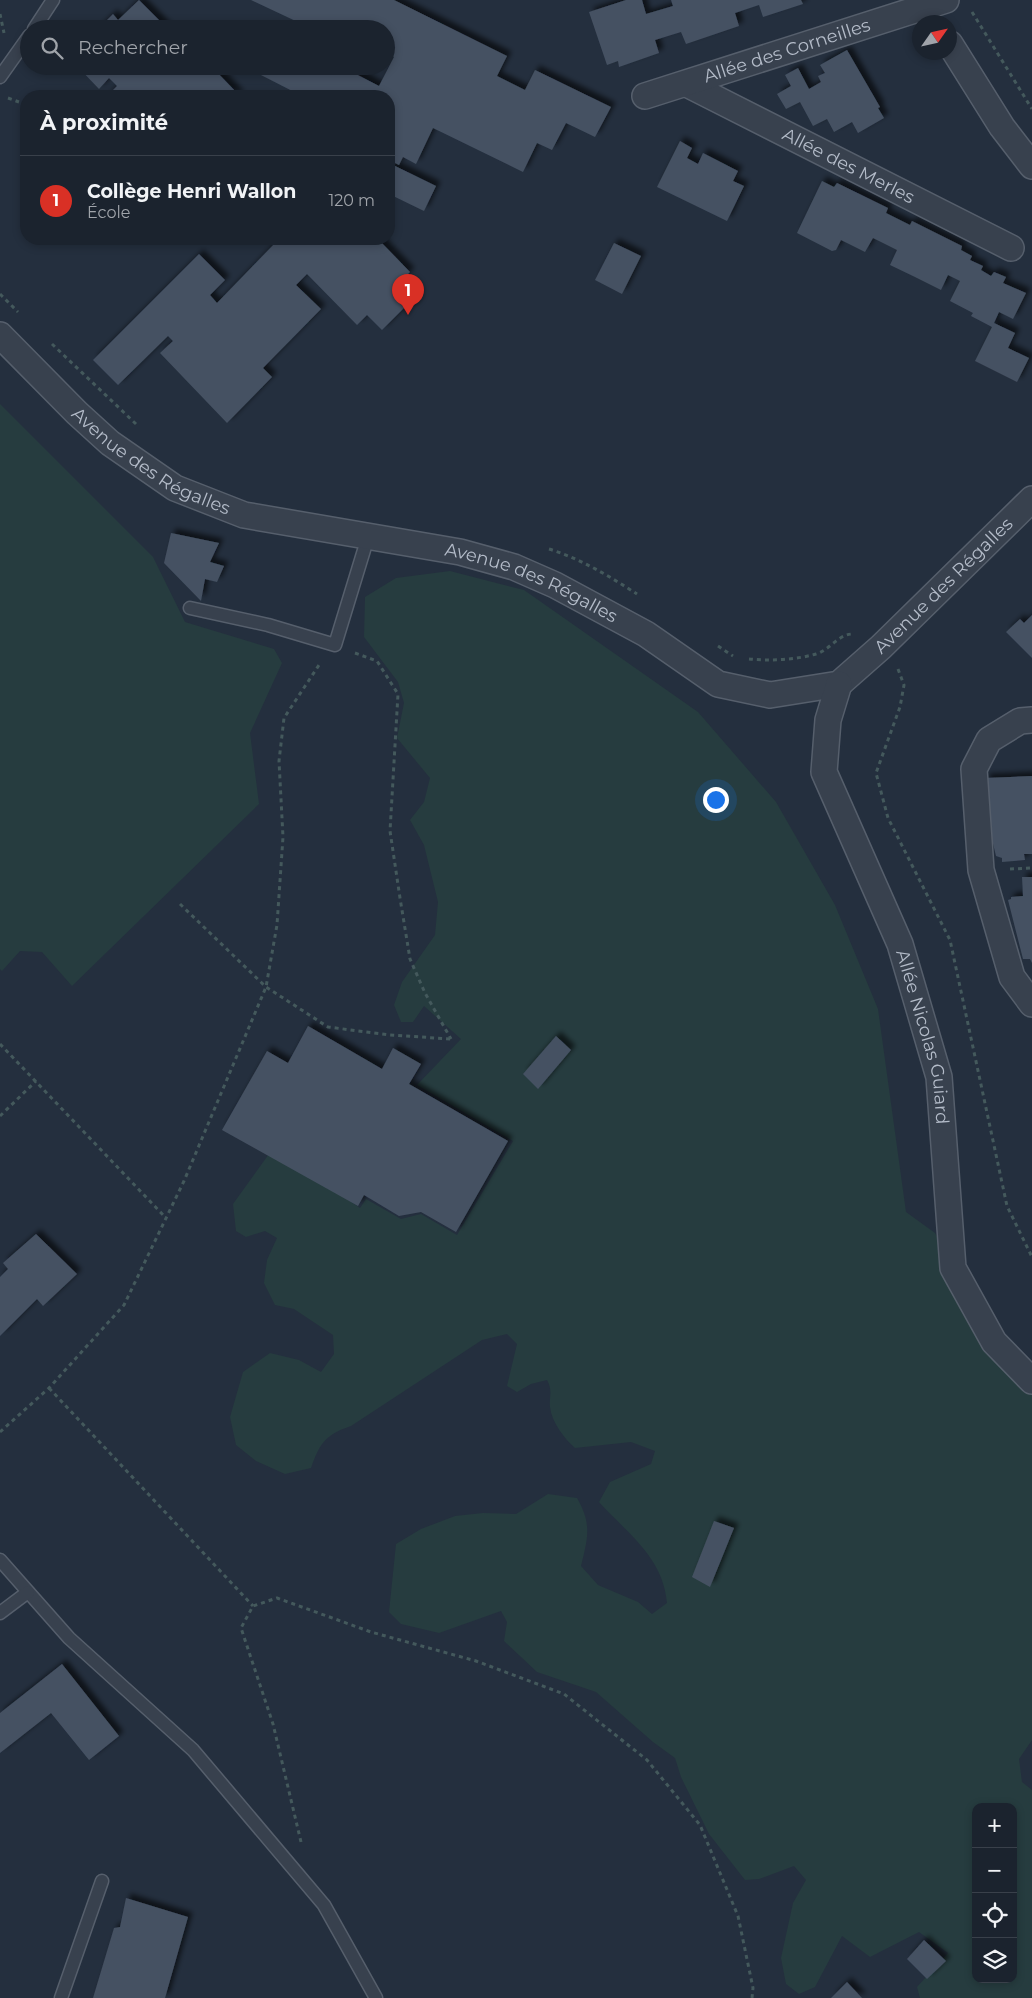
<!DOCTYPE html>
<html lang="fr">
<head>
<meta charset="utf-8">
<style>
  body { margin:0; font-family:Montserrat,sans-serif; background:#242b36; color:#f1f3f6 }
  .controls { position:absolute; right:15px; bottom:15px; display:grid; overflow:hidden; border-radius:10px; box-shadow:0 2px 8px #0003 }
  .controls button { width:45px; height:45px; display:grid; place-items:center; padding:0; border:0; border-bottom:1px solid #39404a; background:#1b232e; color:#f1f3f6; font:25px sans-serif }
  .compass { position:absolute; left:912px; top:15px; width:45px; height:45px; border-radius:50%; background:#1b232e; box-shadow:0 2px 8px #0003; rotate:56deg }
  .you { position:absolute; left:715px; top:799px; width:18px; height:18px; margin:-12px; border:4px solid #fff; border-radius:50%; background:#1a73e8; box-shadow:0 0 0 8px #1a73e833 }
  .badge { display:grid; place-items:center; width:32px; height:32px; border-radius:50%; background:#d93025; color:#fff; font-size:16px; font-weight:700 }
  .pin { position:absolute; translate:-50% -41px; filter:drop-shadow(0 1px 2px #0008) }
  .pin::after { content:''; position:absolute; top:26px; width:18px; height:15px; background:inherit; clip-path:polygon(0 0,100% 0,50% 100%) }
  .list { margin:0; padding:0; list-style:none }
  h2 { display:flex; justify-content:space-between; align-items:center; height:65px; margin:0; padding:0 20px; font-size:21px }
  h2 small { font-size:16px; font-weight:400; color:#a0a4aa }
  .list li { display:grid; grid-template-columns:32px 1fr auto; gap:15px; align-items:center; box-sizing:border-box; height:90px; padding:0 20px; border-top:1px solid #39404a }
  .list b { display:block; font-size:19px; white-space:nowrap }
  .list p { margin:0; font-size:16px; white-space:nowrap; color:#a0a4aa }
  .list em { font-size:16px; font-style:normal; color:#a0a4aa }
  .icon { flex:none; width:28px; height:28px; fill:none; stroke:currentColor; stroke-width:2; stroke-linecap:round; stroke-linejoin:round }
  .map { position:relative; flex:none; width:1032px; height:1998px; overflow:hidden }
  .search { position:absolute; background:#1b232e; box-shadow:0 2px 8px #0003; left:20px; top:20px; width:375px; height:55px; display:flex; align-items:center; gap:12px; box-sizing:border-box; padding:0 18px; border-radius:28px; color:#a0a4aa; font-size:19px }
  .panel { position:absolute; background:#1b232e; box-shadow:0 2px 8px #0003; left:20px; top:90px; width:375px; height:155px; border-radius:20px }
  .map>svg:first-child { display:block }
  .green { fill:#263c3f; fill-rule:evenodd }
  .building { fill:#455162; filter:url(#shadow) }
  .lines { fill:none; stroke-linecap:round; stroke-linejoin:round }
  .lane-casing { stroke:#565f6c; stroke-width:15 }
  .street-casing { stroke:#565f6c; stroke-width:28 }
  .path { stroke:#44595c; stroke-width:3; stroke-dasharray:4 4; stroke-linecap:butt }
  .lane { stroke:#38414e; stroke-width:12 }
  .street { stroke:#38414e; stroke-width:25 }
  .labels { text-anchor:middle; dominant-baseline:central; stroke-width:4; stroke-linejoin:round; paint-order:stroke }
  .street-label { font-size:18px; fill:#b4bcc9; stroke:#1d2633 }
</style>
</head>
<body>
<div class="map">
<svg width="1032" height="1998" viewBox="0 0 1032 1998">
  <defs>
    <filter id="shadow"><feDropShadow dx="4.5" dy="-4.5" stdDeviation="2.5" flood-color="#0009"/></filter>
  </defs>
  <rect width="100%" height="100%" fill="#242f3e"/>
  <g class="green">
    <path d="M 0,404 L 153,557 L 185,622 L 274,649 L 282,663 L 250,733 L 259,804 L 72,986 L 42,952 L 20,951 L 2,971 L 0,969 Z"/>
    <path d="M 450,571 L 524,590 L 698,712 L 776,802 L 835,905 L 878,1009 L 906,1212 L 935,1233 L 958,1276 L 1032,1386 L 1032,1740 L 1019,1759 L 1022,1782 L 1032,1790 L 1032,1998 L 920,1998 L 917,1987 L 948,1953 L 919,1932 L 870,1957 L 842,1936 L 815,1987 L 799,1994 L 786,1984 L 781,1958 L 793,1903 L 806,1880 L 794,1866 L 759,1879 L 745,1880 L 709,1834 L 681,1777 L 675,1758 L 653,1742 L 596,1692 L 537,1672 L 504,1641 L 507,1622 L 501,1611 L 439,1633 L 401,1624 L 389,1612 L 396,1544 L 421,1529 L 455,1516 L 483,1513 L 516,1514 L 548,1494 L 577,1498 C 592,1524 588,1537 581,1566 L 598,1585 L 638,1602 L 652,1614 L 667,1603 C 663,1557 627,1533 599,1502 L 610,1482 L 651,1464 L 655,1451 L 631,1442 L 575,1448 C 564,1438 552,1423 550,1407 C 549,1396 553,1391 547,1380 L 531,1384 L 517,1392 L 507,1386 L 517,1344 L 507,1334 L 482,1340 L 351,1426 C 325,1435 320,1443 311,1468 L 285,1474 L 256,1461 L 236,1445 L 230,1417 L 243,1372 L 270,1353 L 299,1360 L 321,1372 L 334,1354 L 333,1335 L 294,1309 L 275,1305 L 264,1283 L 267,1260 L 277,1238 L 265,1231 L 246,1237 L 236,1231 L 233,1204 L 274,1147 L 360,1208 L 366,1199 L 401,1219 L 421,1214 L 457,1235 L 513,1141 L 417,1085 L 461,1039 L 424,1006 L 413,1022 L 401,1022 L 394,1005 L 402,982 L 435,935 L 438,902 L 424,845 L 410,820 L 424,802 L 430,778 L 397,738 L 404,703 L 398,682 L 364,637 L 365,597 L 396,578 ZM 976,1807 L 1013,1807 L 1013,1979 L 976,1979 Z"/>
  </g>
  <g class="building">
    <path d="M 139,0 L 168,29 L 98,29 L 113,14 L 118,20 Z"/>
    <path d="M 251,0 L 394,0 L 507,56 L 497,76 L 525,90 L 535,70 L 611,107 L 595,137 L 566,123 L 552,150 L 537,143 L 523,172 L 433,128 L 416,164 L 403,157 L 399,165 L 389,160 L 389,96 L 302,96 L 259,74 L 263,66 L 354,66 L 352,72 L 379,86 L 394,57 L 386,53 L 386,29 L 300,29 L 302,24 Z"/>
    <path d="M 626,0 L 642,0 L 646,14 L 673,6 L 671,0 L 801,0 L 803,4 L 763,17 L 759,5 L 735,13 L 739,26 L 686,44 L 681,32 L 655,40 L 659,53 L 619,67 L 618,61 L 607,65 L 589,12 Z"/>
    <path d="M 847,50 L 880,107 L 878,108 L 884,118 L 858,133 L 852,122 L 834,132 L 827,119 L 813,126 L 800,102 L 786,109 L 777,94 L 791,86 L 785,75 L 798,68 L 809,89 L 821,82 L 818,76 L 825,73 L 820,65 Z"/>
    <path d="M 77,66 L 211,66 L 240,96 L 107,96 L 117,86 L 109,78 L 99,89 Z"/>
    <path d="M 680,141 L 692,148 L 687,158 L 698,164 L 703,153 L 738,171 L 733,181 L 744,186 L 727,221 L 657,187 Z"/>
    <path d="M 389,163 L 436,186 L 424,211 L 389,194 Z"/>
    <path d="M 822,181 L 834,187 L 837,183 L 888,208 L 886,213 L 910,225 L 912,221 L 962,246 L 961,250 L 972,256 L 970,260 L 983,266 L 981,270 L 991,276 L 994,272 L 1006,277 L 1003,283 L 1026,293 L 1013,319 L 999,312 L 994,323 L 1015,333 L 1008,348 L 1029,358 L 1017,382 L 975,361 L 992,327 L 971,316 L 973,313 L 950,301 L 960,281 L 948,275 L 941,290 L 915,277 L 890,265 L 897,250 L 873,238 L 865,252 L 841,240 L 836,250 L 832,251 L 797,233 Z"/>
    <path d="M 279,239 L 378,239 L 410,272 L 401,281 L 416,296 L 382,330 L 367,315 L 357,325 L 307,274 L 296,285 L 321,309 L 263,368 L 272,377 L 227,423 L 160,353 L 173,341 L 168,336 L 118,385 L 93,360 L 199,254 L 225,280 L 210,295 L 217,303 Z"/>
    <path d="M 614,243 L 641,256 L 622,294 L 595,280 Z"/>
    <path d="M 171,533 L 219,543 L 210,562 L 224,566 L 217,582 L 205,579 L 201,601 L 164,563 Z"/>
    <path d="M 1032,615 L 1032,658 L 1006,632 L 1020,619 L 1024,623 Z"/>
    <path d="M 1032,776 L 1032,854 L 1024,854 L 1025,860 L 1002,862 L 1002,858 L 996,856 L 990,831 L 985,778 Z"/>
    <path d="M 1022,877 L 1032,877 L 1032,963 L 1030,959 L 1023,959 L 1008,900 L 1011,899 L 1011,897 L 1023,896 Z"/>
    <path d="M 308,1026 L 382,1069 L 393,1048 L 421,1064 L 409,1084 L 508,1141 L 456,1232 L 421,1212 L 399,1216 L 364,1195 L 358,1206 L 222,1130 L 267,1051 L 288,1063 Z"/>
    <path d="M 556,1036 L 571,1050 L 538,1089 L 523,1074 Z"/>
    <path d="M 36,1234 L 77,1274 L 43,1306 L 37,1299 L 0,1336 L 0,1277 L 8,1269 L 3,1263 Z"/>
    <path d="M 714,1521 L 734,1528 L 710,1587 L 692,1577 Z"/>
    <path d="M 62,1664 L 119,1736 L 89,1760 L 51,1713 L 0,1753 L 0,1713 Z"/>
    <path d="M 126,1898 L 188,1917 L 165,1998 L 93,1998 L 114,1928 L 120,1927 Z"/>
    <path d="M 924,1940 L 946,1961 L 927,1979 L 907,1959 Z"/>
    <path d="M 847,1982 L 862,1998 L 831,1998 Z"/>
  </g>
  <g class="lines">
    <g class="lane-casing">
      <g id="lane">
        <path d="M 34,29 L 53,0"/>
        <path d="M 0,77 L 29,36"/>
        <path d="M 190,608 L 268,625 L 335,645 L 368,537"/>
        <path d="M 0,1560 L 69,1638 L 193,1750 L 324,1905 L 376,1998"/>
        <path d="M 0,1613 L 28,1592"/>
        <path d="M 61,1998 L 102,1881"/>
      </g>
    </g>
    <g class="street-casing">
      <g id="street">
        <path d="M 950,44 L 1002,127 L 1032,166"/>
        <path id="s1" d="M 687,84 L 1011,248"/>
        <path id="s2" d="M 645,96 L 946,0"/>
        <path id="s3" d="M 0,335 L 77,413 L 110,443 L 175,488 L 244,515 L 460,552 L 514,567 L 555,585 L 646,634 L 718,684 L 770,695 L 839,684 L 881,647 L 1032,499"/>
        <path id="s4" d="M 839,684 L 828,720 L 824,772 L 900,944 L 939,1077 L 953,1268 L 994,1342 L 1032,1381"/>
        <path d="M 1032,720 L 1020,721 L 989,740 L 974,769 L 981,870 L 1012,977 L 1032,1004"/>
      </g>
    </g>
    <g class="path">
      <path d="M 972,12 L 1032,109"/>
      <path d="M 0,14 L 4,33"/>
      <path d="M 8,98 L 19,102"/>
      <path d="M 0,294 L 18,312"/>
      <path d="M 52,344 L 136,424"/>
      <path d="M 549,549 C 581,559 609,576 637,594"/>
      <path d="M 718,646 L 733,656"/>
      <path d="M 355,653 L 377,661 L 398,694 L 390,831 L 400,898 L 410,959 L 425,993 L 451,1039"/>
      <path d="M 749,659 C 770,661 795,660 816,654 C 830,650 838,634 853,634"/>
      <path d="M 898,669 L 904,685 L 900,707 L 876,773 L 888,818 L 950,940 L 1007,1206 L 1032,1257"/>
      <path d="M 1010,869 L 1032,868"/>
      <path d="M 180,904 L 266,987 L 328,1027 L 390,1035 L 451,1039"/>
      <path d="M 0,1044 L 166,1218"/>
      <path d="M 0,1116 L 36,1081"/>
      <path d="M 49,1388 L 253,1606"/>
      <path d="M 0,1432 L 49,1388 L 124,1305 L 184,1181 L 266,987 L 277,925 L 283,837 L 279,761 L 284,718 L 321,662"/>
      <path d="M 301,1842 L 273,1724 L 241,1628 L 253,1606 L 277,1598 L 371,1632 L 476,1661 L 564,1694 L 647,1760 L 700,1825 L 738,1916 L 753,1988 L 752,1998"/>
    </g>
    <use href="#lane" class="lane"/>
    <use href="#street" class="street"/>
  </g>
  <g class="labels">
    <g class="street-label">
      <text stroke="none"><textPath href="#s2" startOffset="149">Allée des Corneilles</textPath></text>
      <text stroke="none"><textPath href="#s1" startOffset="181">Allée des Merles</textPath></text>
      <text stroke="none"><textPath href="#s3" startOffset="199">Avenue des Régalles</textPath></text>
      <text stroke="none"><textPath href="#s3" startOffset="604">Avenue des Régalles</textPath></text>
      <text stroke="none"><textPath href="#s3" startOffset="1085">Avenue des Régalles</textPath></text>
      <text stroke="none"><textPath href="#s4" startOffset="374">Allée Nicolas Guiard</textPath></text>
    </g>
  </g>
</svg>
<div class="controls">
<button>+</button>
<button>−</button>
<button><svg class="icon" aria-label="locate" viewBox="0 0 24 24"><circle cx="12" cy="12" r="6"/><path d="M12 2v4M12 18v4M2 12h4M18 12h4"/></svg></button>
<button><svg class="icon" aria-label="layers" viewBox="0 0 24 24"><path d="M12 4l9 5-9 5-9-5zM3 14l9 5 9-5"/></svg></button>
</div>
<svg class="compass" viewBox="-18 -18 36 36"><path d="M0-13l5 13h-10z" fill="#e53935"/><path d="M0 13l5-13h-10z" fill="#a0a4aa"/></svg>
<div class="you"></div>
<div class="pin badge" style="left:408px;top:315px">1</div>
<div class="search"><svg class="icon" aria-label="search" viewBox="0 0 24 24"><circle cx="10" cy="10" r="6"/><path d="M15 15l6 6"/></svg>Rechercher</div>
<section class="panel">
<h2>À proximité<small></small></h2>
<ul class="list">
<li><span class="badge">1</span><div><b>Collège Henri Wallon</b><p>École</p></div><em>120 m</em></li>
</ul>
</section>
</div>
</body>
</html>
